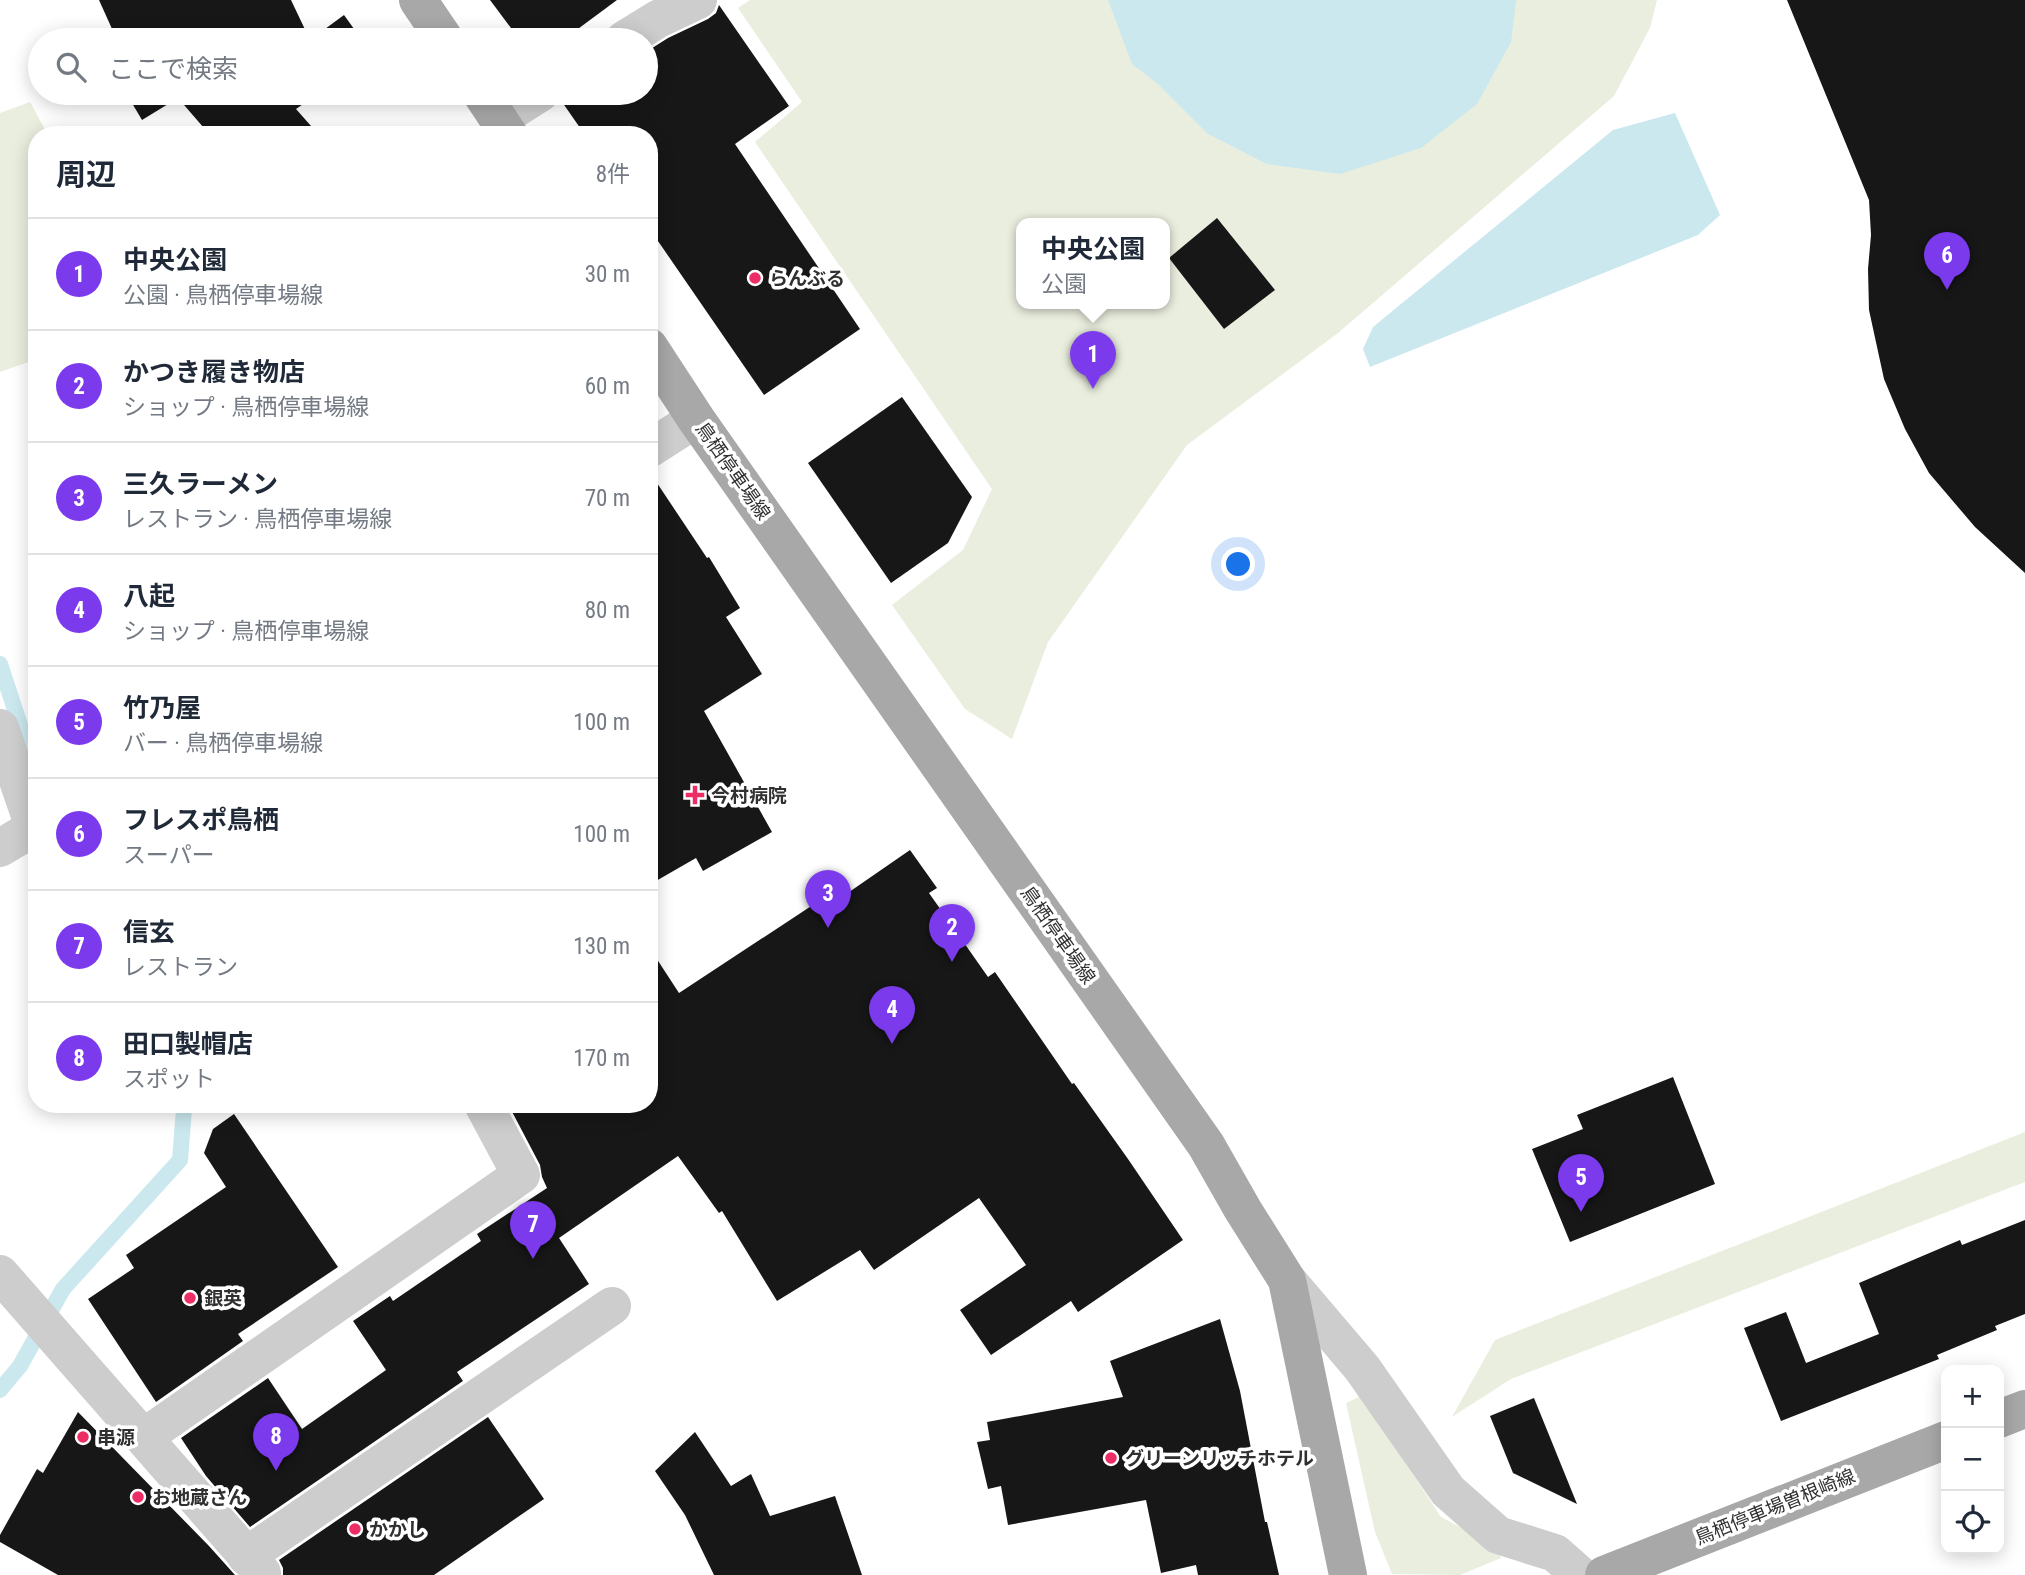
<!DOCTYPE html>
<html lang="ja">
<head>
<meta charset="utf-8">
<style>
  body { margin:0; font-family:"Roboto Condensed","Noto Sans JP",sans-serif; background:#f2f2f3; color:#1f2937 }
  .controls { position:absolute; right:21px; bottom:21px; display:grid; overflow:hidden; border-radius:14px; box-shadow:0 4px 18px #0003 }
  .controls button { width:63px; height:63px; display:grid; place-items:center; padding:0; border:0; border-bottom:2px solid #e0e1e3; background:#fff; color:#1f2937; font:35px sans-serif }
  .you { position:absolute; left:1239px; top:565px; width:24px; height:24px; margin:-18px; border:5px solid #fff; border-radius:50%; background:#1a73e8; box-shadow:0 0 0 10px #1a73e833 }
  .badge { display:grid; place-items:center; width:46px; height:46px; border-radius:50%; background:#7c3aed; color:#fff; font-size:23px; font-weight:700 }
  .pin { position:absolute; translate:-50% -58px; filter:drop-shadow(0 2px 4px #0008) }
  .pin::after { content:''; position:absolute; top:37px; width:24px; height:21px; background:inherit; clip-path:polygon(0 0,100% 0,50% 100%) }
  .popup { position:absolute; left:1016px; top:218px; width:154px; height:91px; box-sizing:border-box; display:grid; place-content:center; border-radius:14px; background:#fff; filter:drop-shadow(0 2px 5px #0005); font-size:23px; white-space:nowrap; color:#747a83 }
  .popup b { font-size:26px; color:#1f2937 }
  .popup::after { content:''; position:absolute; left:50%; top:100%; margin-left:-14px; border:14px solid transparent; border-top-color:#fff }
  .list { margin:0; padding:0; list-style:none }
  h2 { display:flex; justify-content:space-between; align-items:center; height:91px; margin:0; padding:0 28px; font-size:30px }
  h2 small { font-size:23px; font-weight:400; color:#747a83 }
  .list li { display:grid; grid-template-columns:46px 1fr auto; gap:21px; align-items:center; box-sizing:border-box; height:112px; padding:0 28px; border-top:2px solid #e0e1e3 }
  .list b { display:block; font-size:26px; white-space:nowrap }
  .list p { margin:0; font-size:23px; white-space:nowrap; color:#747a83 }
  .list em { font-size:23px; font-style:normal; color:#747a83 }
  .icon { flex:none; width:38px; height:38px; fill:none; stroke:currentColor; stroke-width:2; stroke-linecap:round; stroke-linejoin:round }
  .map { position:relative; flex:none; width:2025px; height:1575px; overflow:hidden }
  .search { position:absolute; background:#fff; box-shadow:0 4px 18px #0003; left:28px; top:28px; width:630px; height:77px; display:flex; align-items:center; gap:18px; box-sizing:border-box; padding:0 24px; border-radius:38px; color:#747a83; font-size:26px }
  .panel { position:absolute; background:#fff; box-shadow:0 4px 18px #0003; left:28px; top:126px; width:630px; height:987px; border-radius:28px }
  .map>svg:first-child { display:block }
  .green { fill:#eaeede; fill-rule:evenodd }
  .water { fill:#cae8ee }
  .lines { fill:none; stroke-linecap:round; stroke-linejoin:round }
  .stream { stroke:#cae8ee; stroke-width:16 }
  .building { fill:#171717 }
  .minor { stroke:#cdcdcd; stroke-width:38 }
  .major { stroke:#a8a8a8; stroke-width:38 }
  .poi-dot { fill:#ed2d65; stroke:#fff; stroke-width:2.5 }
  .labels { text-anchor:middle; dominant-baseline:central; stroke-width:7; stroke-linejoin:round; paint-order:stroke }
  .poi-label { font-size:19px; font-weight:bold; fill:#303030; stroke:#fff; text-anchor:start }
  .street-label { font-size:19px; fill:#303030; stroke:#fff }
</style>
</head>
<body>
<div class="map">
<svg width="2025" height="1575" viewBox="0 0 2025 1575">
  <rect width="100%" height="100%" fill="#fff"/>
  <g class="green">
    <path d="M 750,0 L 1657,0 L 1650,28 L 1614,96 L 1338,333 L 1187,445 L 1048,642 L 1012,739 L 965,709 L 892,605 L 963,550 L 992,489 L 755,142 L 802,102 L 738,8 ZM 1021,223 L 1165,223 L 1165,303 L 1021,303 Z"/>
    <path d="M 30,102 L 48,135 L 37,135 L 37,359 L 0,372 L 0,113 Z"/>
    <path d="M 2025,1132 L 2025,1182 L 1511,1379 L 1452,1417 L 1495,1340 Z"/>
    <path d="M 1361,1396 L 1441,1517 L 1498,1547 L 1501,1558 L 1460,1575 L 1392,1574 L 1375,1532 L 1346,1403 Z"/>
  </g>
  <g class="water">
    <path d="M 1108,0 L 1516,0 L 1511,42 L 1477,104 L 1421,148 L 1340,174 L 1267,164 L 1208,134 L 1158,84 L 1132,64 Z"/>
    <path d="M 1675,113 L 1720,215 L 1698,235 L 1370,367 L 1363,349 L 1373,327 L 1613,130 Z"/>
  </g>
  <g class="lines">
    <g class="stream">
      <path d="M 0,664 L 34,768"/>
      <path d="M 0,1390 L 20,1366 L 63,1289 L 180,1160 L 184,1109 L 182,1104"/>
    </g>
  </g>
  <g class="building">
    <path d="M 99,0 L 291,0 L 310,40 L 344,15 L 362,40 L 117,40 Z"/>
    <path d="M 490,0 L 617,0 L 563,40 L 520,40 Z"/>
    <path d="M 1787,0 L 2025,0 L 2025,573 L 1975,527 L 1929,473 L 1905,429 L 1884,379 L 1869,310 L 1868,269 L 1871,235 L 1869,200 Z"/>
    <path d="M 719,5 L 789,106 L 735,144 L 860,329 L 764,395 L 649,228 L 649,135 L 585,135 L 560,99 L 562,93 L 646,93 L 646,52 L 668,38 L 708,19 L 716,13 Z"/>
    <path d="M 126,93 L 319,93 L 296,109 L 319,135 L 210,135 L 178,98 L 142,120 Z"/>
    <path d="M 1217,218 L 1275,290 L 1224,329 L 1169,258 Z"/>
    <path d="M 902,397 L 972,497 L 948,543 L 891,583 L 808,463 Z"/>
    <path d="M 649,471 L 707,558 L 709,557 L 740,608 L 726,617 L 762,674 L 704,711 L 772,832 L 703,871 L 696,858 L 649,885 Z"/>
    <path d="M 910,850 L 937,888 L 929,893 L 988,977 L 995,972 L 1072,1084 L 1074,1083 L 1128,1159 L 1183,1240 L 1078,1312 L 1071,1301 L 991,1355 L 960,1310 L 1026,1265 L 979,1198 L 874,1270 L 860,1250 L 777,1301 L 722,1211 L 719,1213 L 678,1156 L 559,1238 L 589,1284 L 457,1372 L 463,1381 L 250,1527 L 206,1476 L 181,1438 L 268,1378 L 302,1429 L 386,1370 L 353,1321 L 390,1296 L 393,1301 L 481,1241 L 477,1234 L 547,1188 L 542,1177 L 540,1165 L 508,1104 L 649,1104 L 649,947 L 679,993 L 834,891 L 839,899 Z"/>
    <path d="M 1673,1077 L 1715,1184 L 1570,1242 L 1532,1149 L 1583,1129 L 1577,1115 Z"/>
    <path d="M 234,1114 L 338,1267 L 238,1334 L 243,1341 L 156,1402 L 88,1299 L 134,1268 L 126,1255 L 226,1187 L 204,1153 L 213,1129 Z"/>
    <path d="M 2025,1220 L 2025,1314 L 1995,1326 L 1997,1330 L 1937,1355 L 1939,1359 L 1781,1421 L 1744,1328 L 1786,1312 L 1806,1363 L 1879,1334 L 1859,1283 L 1960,1240 L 1962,1245 Z"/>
    <path d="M 1220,1319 L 1240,1391 L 1265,1522 L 1267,1522 L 1279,1575 L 1198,1575 L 1196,1565 L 1161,1573 L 1146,1500 L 1008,1525 L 1001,1486 L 988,1489 L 977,1442 L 990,1440 L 987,1422 L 1123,1397 L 1110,1361 Z"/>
    <path d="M 1534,1398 L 1577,1504 L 1513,1473 L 1490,1416 Z"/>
    <path d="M 78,1412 L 209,1546 L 235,1575 L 58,1575 L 0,1542 L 0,1535 L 37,1469 L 43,1473 Z"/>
    <path d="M 488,1417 L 544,1499 L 434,1575 L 283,1575 L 283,1568 L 279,1560 Z"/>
    <path d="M 695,1432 L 731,1486 L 751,1474 L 770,1516 L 835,1496 L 862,1575 L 714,1575 L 685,1515 L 655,1471 Z"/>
  </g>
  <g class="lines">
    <g class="minor">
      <path d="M 624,40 L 658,19 L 698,0"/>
      <path d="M 499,119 L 540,93"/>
      <path d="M 649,449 L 696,419"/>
      <path d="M 0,728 L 34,827"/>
      <path d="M 0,848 L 37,826"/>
      <path d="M 0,1274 L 262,1573"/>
      <path d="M 1287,1280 L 1362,1368 L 1448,1491 L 1498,1535 L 1555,1553 L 1580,1575"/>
      <path d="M 144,1437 L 521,1175 L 483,1104"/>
      <path d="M 246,1556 L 612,1306"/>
    </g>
    <g class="major">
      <path d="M 418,0 L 445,40"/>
      <path d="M 481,93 L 509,135"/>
      <path d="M 649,347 L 696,419 L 1206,1145 L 1243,1210 L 1287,1280 L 1348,1575"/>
      <path d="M 1999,1419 L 2025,1409"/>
      <path d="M 1604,1575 L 1946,1440"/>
    </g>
  </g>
  <g class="poi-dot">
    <circle cx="755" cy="278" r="7"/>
    <path d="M691.5 784.5h7v7h7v7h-7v7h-7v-7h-7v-7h7z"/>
    <circle cx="190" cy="1298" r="7"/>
    <circle cx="83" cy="1437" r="7"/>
    <circle cx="1111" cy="1458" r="7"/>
    <circle cx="138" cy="1497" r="7"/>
    <circle cx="355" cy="1529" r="7"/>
  </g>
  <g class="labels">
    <g class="poi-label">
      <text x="769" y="278">らんぶる</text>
      <text x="711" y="795">今村病院</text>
      <text x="204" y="1298">銀英</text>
      <text x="97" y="1437">串源</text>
      <text x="1125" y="1458">グリーンリッチホテル</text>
      <text x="152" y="1497">お地蔵さん</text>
      <text x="369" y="1529">かかし</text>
    </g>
    <g class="street-label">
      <text transform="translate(733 471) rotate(55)">鳥栖停車場線</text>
      <text transform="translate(1058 935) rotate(55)">鳥栖停車場線</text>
      <text transform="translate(1775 1507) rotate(-22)">鳥栖停車場曽根崎線</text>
    </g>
  </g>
</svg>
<div class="controls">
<button>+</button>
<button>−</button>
<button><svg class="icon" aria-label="locate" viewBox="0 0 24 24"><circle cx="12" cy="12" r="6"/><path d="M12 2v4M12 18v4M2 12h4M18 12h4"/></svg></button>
</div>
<div class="you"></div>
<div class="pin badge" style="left:1093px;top:389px">1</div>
<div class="popup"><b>中央公園</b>公園</div>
<div class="pin badge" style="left:952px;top:962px">2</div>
<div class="pin badge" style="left:828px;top:928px">3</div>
<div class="pin badge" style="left:892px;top:1044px">4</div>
<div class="pin badge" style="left:1581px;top:1212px">5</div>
<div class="pin badge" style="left:1947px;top:290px">6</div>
<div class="pin badge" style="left:533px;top:1259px">7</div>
<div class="pin badge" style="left:276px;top:1471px">8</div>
<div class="search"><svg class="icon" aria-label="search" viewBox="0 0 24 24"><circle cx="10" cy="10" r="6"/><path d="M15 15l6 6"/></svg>ここで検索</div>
<section class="panel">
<h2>周辺<small>8件</small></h2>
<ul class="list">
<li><span class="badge">1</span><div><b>中央公園</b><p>公園 · 鳥栖停車場線</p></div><em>30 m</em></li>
<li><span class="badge">2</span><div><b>かつき履き物店</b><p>ショップ · 鳥栖停車場線</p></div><em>60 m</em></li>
<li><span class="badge">3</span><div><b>三久ラーメン</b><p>レストラン · 鳥栖停車場線</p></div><em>70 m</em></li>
<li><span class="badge">4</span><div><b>八起</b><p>ショップ · 鳥栖停車場線</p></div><em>80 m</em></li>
<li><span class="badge">5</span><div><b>竹乃屋</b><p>バー · 鳥栖停車場線</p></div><em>100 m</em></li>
<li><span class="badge">6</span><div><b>フレスポ鳥栖</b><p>スーパー</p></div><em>100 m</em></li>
<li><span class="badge">7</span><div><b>信玄</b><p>レストラン</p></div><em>130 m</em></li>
<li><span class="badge">8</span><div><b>田口製帽店</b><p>スポット</p></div><em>170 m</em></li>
</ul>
</section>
</div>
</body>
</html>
